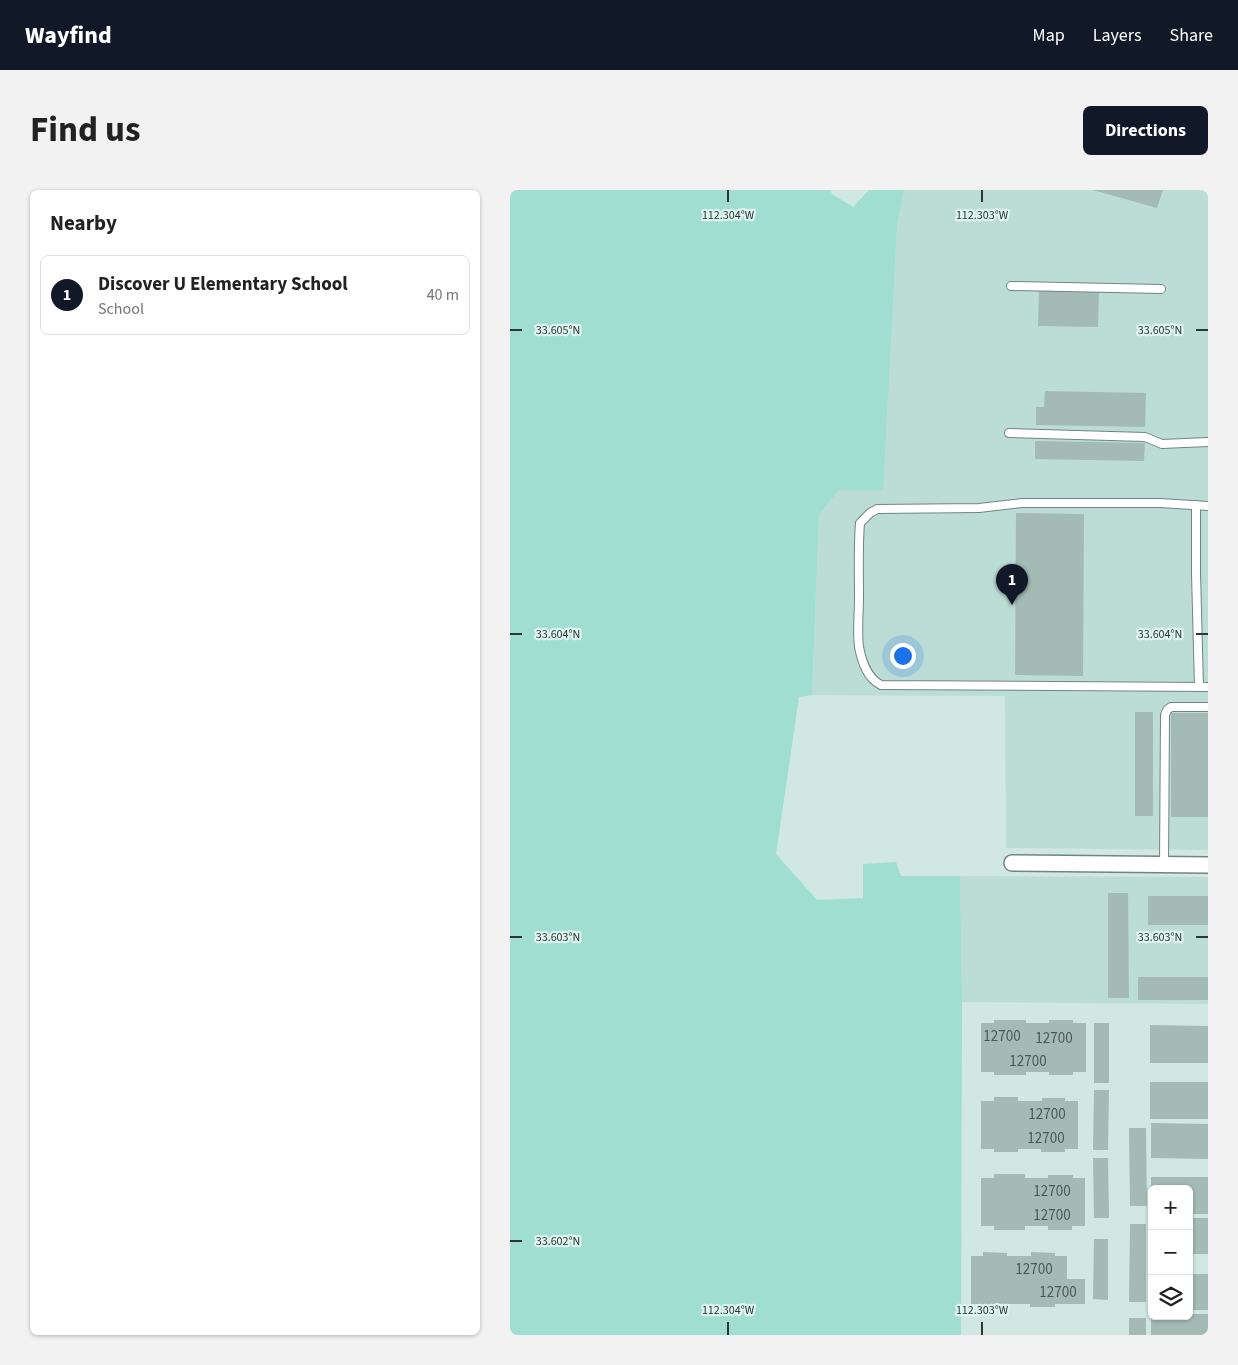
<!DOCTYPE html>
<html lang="en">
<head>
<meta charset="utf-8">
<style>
  body { margin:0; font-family:"Source Sans 3",sans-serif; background:#f2f2f2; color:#222 }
  .controls { position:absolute; right:15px; bottom:15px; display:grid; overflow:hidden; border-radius:8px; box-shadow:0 1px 4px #0004 }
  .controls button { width:45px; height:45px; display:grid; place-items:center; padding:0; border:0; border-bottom:1px solid #e0e0e0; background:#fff; color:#222; font:25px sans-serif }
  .you { position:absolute; left:392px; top:465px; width:18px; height:18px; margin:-12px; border:4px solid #fff; border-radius:50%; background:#1a73e8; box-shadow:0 0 0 8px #1a73e833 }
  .badge { display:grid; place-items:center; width:32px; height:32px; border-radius:50%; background:#111827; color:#fff; font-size:16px; font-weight:700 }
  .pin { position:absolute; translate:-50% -41px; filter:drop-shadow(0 1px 2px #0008) }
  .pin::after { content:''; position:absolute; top:26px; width:18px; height:15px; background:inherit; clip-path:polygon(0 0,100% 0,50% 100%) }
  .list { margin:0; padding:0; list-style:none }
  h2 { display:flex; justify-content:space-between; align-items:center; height:65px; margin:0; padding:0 20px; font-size:21px }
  h2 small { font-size:16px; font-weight:400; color:#767676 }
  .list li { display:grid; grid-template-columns:32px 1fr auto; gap:15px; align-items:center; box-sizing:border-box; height:80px; margin:0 10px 10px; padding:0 10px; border:1px solid #e0e0e0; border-radius:8px }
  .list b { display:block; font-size:19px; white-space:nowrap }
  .list p { margin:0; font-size:16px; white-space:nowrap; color:#767676 }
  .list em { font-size:16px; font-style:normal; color:#767676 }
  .icon { flex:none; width:28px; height:28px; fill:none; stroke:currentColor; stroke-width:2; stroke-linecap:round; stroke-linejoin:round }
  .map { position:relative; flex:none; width:698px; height:1145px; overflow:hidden; border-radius:8px }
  header { display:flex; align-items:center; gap:30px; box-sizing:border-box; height:70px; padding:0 25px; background:#111827; color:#fff }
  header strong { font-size:24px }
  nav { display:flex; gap:28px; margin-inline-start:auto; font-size:18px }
  .intro { display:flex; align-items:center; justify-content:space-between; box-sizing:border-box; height:120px; padding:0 30px }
  h1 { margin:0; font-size:35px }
  .button { padding:12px 22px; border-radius:8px; background:#111827; color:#fff; font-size:18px; font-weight:700 }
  main { display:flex; gap:30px; padding:0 30px }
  aside { flex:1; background:#fff; border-radius:8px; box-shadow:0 1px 4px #0004 }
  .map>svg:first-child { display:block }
  .built { fill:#bcddd6 }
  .green { fill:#9fded1 }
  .building { fill:#a3bab5 }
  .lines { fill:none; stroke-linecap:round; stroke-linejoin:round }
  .lane-casing { stroke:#708581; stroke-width:10 }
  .street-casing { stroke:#708581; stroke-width:18 }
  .lane { stroke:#fff; stroke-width:8 }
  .street { stroke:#fff; stroke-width:15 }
  .ticks { fill:none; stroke:#2d3634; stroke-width:2 }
  .labels { text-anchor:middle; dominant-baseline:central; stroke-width:4.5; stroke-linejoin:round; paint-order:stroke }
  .number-label { font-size:15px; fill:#4a5754 }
  .ticks-label { font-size:12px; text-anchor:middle; fill:#2d3634; stroke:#def5f0; stroke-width:4.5; stroke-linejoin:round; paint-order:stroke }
</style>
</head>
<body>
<header>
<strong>Wayfind</strong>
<nav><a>Map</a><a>Layers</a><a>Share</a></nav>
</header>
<div class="intro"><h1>Find us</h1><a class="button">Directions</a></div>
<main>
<aside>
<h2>Nearby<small></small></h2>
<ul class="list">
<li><span class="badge">1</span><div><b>Discover U Elementary School</b><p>School</p></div><em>40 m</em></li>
</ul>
</aside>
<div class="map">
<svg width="698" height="1145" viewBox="0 0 698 1145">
  <rect width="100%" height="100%" fill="#d0e7e2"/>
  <g class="built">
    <path d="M 394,0 L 698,0 L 698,660 L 496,658 L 495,506 L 302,505 L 309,325 L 329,300 L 372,300 L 387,36 Z"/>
    <path d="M 450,686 L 698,687 L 698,814 L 452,812 Z"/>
  </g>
  <path class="green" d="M 0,0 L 320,0 L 322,4 L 343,17 L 359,0 L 394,0 L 387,36 L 373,300 L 329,300 L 309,325 L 302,505 L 289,507 L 266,664 L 307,710 L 353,708 L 353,674 L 386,672 L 391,686 L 450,686 L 452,812 L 451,1145 L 0,1145 Z"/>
  <g class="building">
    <path d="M 583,0 L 653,0 L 647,18 Z"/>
    <path d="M 529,100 L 589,101 L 588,137 L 528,136 Z"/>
    <path d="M 535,201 L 636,203 L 635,237 L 526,235 L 526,217 L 534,217 Z"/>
    <path d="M 525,251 L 635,253 L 634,271 L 525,269 Z"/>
    <path d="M 506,323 L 574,324 L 573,486 L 505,485 Z"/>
    <rect x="625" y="522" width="18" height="104"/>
    <rect x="661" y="523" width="37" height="104"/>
    <path d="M 598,703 L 618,703 L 619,808 L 598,808 Z"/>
    <rect x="638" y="706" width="60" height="29"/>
    <rect x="628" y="787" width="70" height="23"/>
    <path d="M 484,830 L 516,830 L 516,833 L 539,833 L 539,830 L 563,830 L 563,833 L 576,833 L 576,882 L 563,882 L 563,885 L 539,885 L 539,882 L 516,882 L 516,885 L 484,885 L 484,882 L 471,882 L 471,833 L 484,833 Z"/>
    <rect x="584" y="833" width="15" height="60"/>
    <path d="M 640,835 L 698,836 L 698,873 L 640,873 Z"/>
    <rect x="640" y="892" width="58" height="37"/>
    <path d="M 584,900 L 599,900 L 598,960 L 583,960 Z"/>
    <path d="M 484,907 L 508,907 L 508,911 L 532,911 L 532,908 L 555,908 L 555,911 L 568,911 L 568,959 L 555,959 L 555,962 L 531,962 L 531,959 L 508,959 L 508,962 L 484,962 L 484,959 L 471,959 L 471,911 L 484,911 Z"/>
    <path d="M 641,933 L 698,934 L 698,969 L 641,968 Z"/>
    <path d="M 619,938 L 636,938 L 637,1016 L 620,1016 Z"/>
    <path d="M 583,968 L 598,968 L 599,1028 L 584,1028 Z"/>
    <path d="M 484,984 L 515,984 L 515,988 L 538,988 L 538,985 L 563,985 L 563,988 L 575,988 L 575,1036 L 562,1036 L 562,1040 L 538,1040 L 538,1036 L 515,1036 L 515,1040 L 484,1040 L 484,1036 L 471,1036 L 471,988 L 484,988 Z"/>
    <path d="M 641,987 L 698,987 L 698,1024 L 679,1024 L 679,999 L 641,999 Z"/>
    <rect x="679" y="1028" width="19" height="36"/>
    <path d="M 620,1034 L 636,1034 L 636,1112 L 619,1112 Z"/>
    <path d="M 584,1049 L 598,1049 L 598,1110 L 583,1109 Z"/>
    <path d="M 473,1062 L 497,1063 L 497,1066 L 521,1066 L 521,1062 L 545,1063 L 545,1066 L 557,1066 L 557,1089 L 575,1089 L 575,1114 L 545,1114 L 545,1117 L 520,1117 L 520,1114 L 497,1114 L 497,1117 L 473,1117 L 473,1114 L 461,1114 L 461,1066 L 473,1066 Z"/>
    <rect x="679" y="1084" width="19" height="36"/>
    <path d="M 679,1124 L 698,1124 L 698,1145 L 641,1145 L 641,1126 L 679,1126 Z"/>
    <rect x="619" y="1128" width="17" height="17"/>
  </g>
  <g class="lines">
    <g class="lane-casing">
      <g id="lane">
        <path d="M 501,96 L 651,99"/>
        <path d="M 499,243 L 635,247 L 652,254 L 698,252"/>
        <path d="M 686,315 L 686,383 L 689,497"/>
        <path d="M 698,316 L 650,313 L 512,313 L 469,318 L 367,319 L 360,323 L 350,333 C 348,357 349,382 349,407 C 349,423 347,441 349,457 C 352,472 357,488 371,495 L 698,497"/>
        <path d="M 654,675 L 655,525 L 657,520 L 661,517 L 698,517"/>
      </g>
    </g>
    <g class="street-casing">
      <path id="street" d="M 502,673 L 698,675"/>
    </g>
    <use href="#lane" class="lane"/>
    <use href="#street" class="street"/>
  </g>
  <path class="ticks" d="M 218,0 L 218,12M 472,0 L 472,12M 0,140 L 12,140M 686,140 L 698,140M 0,444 L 12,444M 686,444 L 698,444M 0,747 L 12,747M 686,747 L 698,747M 0,1051 L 12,1051M 218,1132 L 218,1145M 472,1132 L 472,1145"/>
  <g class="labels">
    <g class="number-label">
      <text x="492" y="846">12700</text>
      <text x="544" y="848">12700</text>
      <text x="518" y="871">12700</text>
      <text x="537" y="924">12700</text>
      <text x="536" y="948">12700</text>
      <text x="542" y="1001">12700</text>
      <text x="542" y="1025">12700</text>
      <text x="524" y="1079">12700</text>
      <text x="548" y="1102">12700</text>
    </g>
  </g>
  <g class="ticks-label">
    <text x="218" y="29">112.304°W</text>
    <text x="472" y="29">112.303°W</text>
    <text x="48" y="144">33.605°N</text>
    <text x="650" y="144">33.605°N</text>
    <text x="48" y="448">33.604°N</text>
    <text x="650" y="448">33.604°N</text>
    <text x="48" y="751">33.603°N</text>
    <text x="650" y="751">33.603°N</text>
    <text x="48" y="1055">33.602°N</text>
    <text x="218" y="1124">112.304°W</text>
    <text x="472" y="1124">112.303°W</text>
  </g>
</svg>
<div class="controls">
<button>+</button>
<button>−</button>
<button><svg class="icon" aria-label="layers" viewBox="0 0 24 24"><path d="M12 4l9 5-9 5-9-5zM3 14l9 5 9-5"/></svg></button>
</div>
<div class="you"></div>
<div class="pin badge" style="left:502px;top:415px">1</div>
</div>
</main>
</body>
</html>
